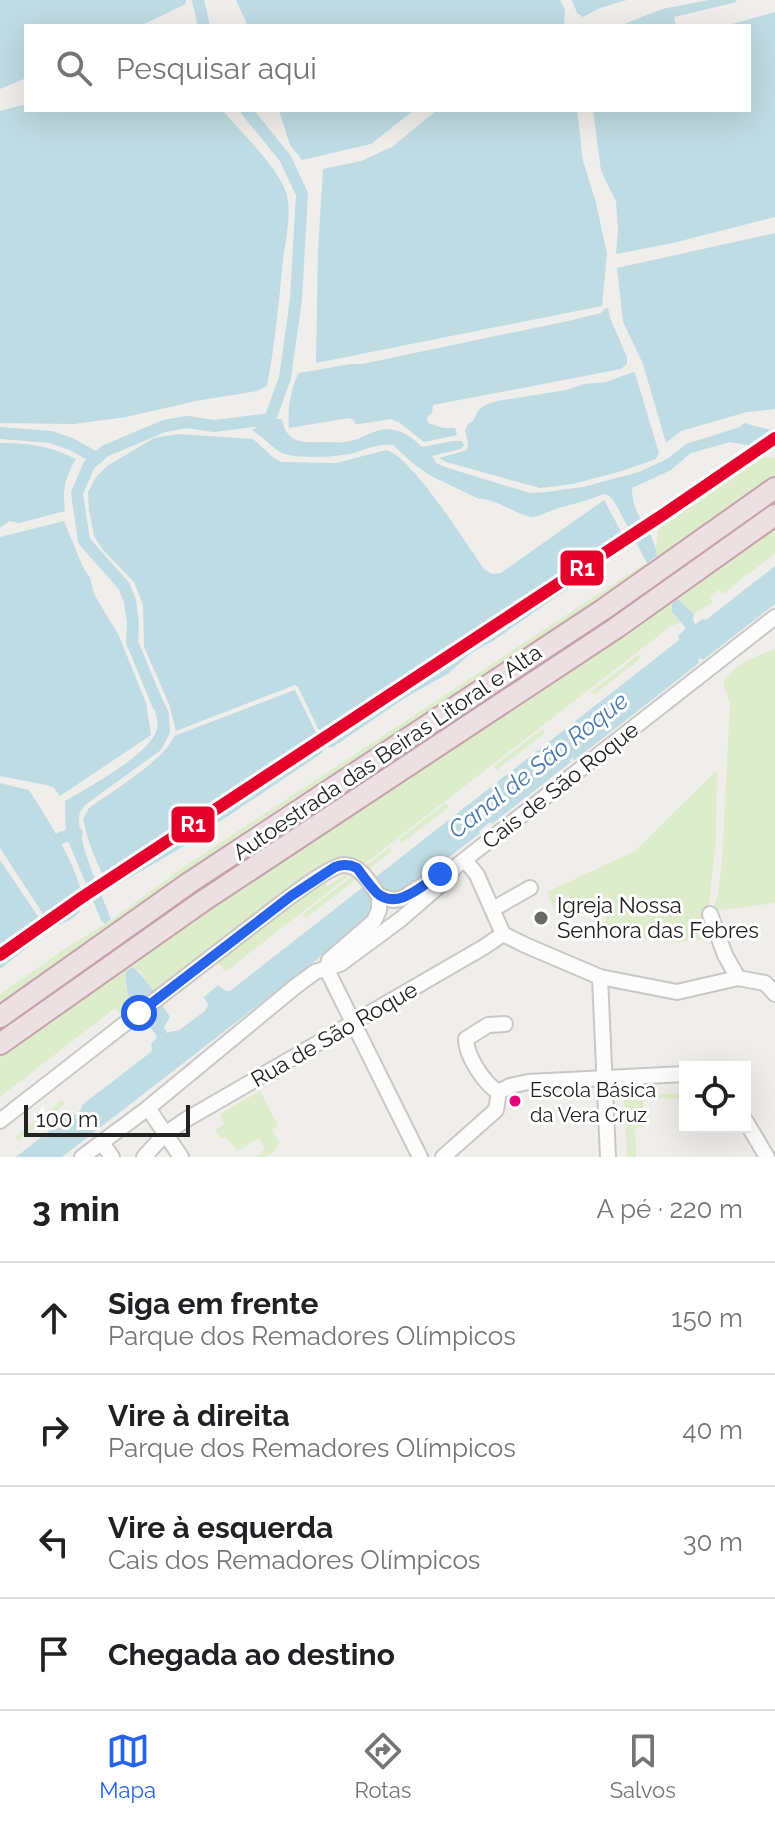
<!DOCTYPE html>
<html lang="pt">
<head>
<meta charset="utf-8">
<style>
  body { margin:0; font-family:Raleway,sans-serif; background:#f2f2f2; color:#202124 }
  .controls { position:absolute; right:24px; bottom:24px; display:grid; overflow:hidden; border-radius:0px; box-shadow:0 8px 32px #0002 }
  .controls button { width:72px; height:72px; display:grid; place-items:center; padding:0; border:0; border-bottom:2px solid #e0e0e0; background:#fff; color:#202124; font:40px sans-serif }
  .scale { position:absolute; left:24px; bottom:20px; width:166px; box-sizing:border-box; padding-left:8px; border:4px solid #222; border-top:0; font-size:22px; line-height:28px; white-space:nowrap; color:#222; -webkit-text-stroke:6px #fff; paint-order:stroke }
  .stop { position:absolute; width:24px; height:24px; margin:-18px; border:6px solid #2563eb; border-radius:50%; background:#fff }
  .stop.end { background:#2563eb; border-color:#fff; box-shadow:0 2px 8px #0008 }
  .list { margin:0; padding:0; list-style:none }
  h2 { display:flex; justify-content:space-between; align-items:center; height:104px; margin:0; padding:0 32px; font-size:34px }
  h2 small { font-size:26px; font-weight:400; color:#757577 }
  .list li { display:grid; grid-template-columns:52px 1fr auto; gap:24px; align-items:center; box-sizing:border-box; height:112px; padding:0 32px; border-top:2px solid #e0e0e0 }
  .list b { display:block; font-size:30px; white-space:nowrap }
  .list p { margin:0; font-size:26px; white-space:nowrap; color:#757577 }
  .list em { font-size:26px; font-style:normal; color:#757577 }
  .icon { flex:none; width:44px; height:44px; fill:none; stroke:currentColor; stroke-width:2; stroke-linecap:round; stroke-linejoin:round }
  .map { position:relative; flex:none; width:775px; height:1157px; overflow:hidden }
  .search { position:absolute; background:#fff; box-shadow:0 8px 32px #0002; left:24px; right:24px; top:24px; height:88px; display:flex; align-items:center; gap:20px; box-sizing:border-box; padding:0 28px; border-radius:0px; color:#757577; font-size:30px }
  .sheet { height:552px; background:#fff }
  nav { display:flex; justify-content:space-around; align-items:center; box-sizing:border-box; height:112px; border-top:2px solid #e0e0e0; background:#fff; font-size:22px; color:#757577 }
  nav a { display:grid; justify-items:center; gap:4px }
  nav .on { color:#2563eb }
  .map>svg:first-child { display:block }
  .grass { fill:#ddeccb }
  .water { fill:#bfdbe3 }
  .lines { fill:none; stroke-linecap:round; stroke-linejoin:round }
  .canal { stroke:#bfdbe3; stroke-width:12 }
  .minor-casing { stroke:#c9c8c7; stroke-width:18 }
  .highway-casing { stroke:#c5a2ac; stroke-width:24 }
  .minor { stroke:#fdfcfc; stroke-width:14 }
  .highway { stroke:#ece0e2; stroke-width:20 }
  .rail-1-casing { stroke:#fff; stroke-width:18 }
  .rail-1 { stroke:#e4002b; stroke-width:12 }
  .route { stroke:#2563eb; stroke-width:10 }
  .poi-dot { fill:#6a6968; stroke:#fff; stroke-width:3 }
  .bus-dot { fill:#e5007d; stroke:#fff; stroke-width:3 }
  .labels { text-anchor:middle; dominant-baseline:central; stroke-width:6; stroke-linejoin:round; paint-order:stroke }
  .bus-label { font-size:20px; fill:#222; stroke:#fff; text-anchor:start }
  .street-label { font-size:22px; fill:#222; stroke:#fff }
  .poi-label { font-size:22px; fill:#222; stroke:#fff; text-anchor:start }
  .water-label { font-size:24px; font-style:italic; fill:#4a7aab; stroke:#fff }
  .line-badge { stroke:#fff; stroke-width:3 }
  .badge-label { font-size:22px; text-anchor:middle; font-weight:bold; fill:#fff }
</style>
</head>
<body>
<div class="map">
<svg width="775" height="1157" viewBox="0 0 775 1157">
  <rect width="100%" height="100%" fill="#f0eeeb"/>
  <g class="grass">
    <path d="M 763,457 L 775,458 L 775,475 L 658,557 L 655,555 L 659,526 Z"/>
    <path d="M 775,498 L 775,506 L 669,581 L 666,575 Z"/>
    <path d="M 775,529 L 775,553 L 723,594 L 719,590 L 710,598 L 713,602 L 694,614 L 678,599 Z"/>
    <path d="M 644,564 L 646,566 C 531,646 412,721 295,798 C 195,864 97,933 0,1003 L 0,994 L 66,948 L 110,921 L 182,868 Z"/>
    <path d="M 659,580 L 662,586 L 0,1033 L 0,1026 L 166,908 Z"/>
    <path d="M 672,603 L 672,612 L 677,616 L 680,623 L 671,626 L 225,972 L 217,962 L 296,902 L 324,884 L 328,886 C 342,877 348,877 347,859 C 313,860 186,967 153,993 L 141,972 L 132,967 L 126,971 L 125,986 L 134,1007 L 122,1016 L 115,1008 L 0,1097 L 0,1058 L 128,966 L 295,851 Z"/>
    <path d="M 775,649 L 775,903 L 713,911 L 718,894 L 722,862 L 730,704 L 723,682 C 735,664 755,656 775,649 Z"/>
    <path d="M 638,655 L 641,658 L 594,695 L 591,692 Z"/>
    <path d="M 542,729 L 545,733 L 497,770 L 494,766 Z"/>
    <path d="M 717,770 L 716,839 L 708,916 L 710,939 L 676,942 L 605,932 L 606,915 L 553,907 L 547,892 L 635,851 Z"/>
    <path d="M 446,803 L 449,807 L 402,843 L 399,839 Z"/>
    <path d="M 390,847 L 392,851 L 306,918 L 303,914 Z"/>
    <path d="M 260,1091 L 278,1126 L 272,1130 L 280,1144 L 275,1148 L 277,1150 L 265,1157 L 254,1157 L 265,1150 L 259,1138 L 238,1151 L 226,1137 L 220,1138 L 215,1130 L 224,1124 L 220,1114 Z"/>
    <path d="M 685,1093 L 685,1098 L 643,1099 L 644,1127 L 635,1128 L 636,1157 L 627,1157 L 624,1096 Z"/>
    <path d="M 62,1100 L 65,1104 L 18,1141 L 15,1137 Z"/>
  </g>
  <g class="water">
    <path d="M 0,0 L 186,0 L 186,4 L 140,26 L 26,26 L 26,78 L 0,89 Z"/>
    <path d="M 236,0 L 560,0 L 565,10 L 564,26 L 248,26 Z"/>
    <path d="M 572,0 L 627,0 L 600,8 L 583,17 L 577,13 Z"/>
    <path d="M 709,0 L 735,0 L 737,2 L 674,17 L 676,26 L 619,26 L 662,9 Z"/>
    <path d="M 775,12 L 775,217 L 673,243 L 616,254 L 618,230 L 616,201 L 601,171 L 593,110 L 749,110 L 749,26 L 725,26 Z"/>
    <path d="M 26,104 L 26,110 L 222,110 C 240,131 277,166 286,192 C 292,211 286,239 283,259 C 279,302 275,344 267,386 L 257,391 L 196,401 L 126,417 L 74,424 L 0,423 L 0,111 Z"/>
    <path d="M 279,110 L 414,110 L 371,144 L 302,160 L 290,145 Z"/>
    <path d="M 437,110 L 577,110 L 583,161 L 596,203 L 607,254 L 602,306 L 316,363 L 318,249 L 323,169 L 361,161 L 392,147 Z"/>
    <path d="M 775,233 L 775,409 L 747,412 L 681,431 L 666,443 L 643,364 L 623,322 L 617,268 Z"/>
    <path d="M 608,308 L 610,318 L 627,357 L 627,364 L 621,369 L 433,405 L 432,413 L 427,417 L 428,423 L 443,428 L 455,428 L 457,435 L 453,436 L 424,442 L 400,423 L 391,419 L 359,424 L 355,424 L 354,420 L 349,418 L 289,428 C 287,413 291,385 299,373 L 351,364 L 362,364 L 568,321 L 601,313 L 604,309 Z"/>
    <path d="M 633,372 L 635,373 L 659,453 L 656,459 L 622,471 L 573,484 L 540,488 L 446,462 L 439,458 L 467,450 L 468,443 L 465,430 L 468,424 L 473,421 L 478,411 L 485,405 L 497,401 L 566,390 L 584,384 L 606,382 Z"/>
    <path d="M 270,419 L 282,419 C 287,446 305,442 327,442 C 333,442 341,443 346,442 C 362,440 372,429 389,429 C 402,430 413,438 422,447 L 452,441 L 462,441 L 464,445 L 461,449 L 432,456 L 436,463 L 448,468 L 530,493 L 546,492 L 583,487 L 639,472 L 667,459 L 686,444 L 740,427 L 744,423 L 775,431 L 775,450 L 730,442 L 691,453 L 671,470 L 632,488 C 632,520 655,530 657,556 L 647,563 L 614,501 L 608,495 L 604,494 C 590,500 576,503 562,507 C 554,509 539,517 532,517 C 518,515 491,497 479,499 L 431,476 L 415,465 L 393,445 C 378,443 364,450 350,454 C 336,457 295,459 282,453 C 271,447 263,437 252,430 Z"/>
    <path d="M 178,434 L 253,439 L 273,457 L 281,462 L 336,463 L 386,450 C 411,455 467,545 484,569 L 492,574 L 501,573 L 604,500 L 629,546 L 493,641 L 471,653 L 449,673 L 405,698 L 333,747 L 327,747 L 298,687 L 295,685 L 176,731 L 169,704 L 144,647 L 143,605 L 134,582 L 103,550 L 94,536 L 89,510 L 88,492 L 96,477 L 107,466 L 154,438 Z"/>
    <path d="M 0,443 C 30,443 49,446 76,459 C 65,477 62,490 65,511 L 19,523 L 9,521 L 0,528 Z"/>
    <path d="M 64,521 L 82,565 L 90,578 L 94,594 L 119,636 L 146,703 L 151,735 L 60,796 L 53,787 L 46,785 L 0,776 L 0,537 Z"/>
    <path d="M 775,566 L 775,604 L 703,660 L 701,658 L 698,660 L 699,663 L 575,760 L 573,758 L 570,760 L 571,762 L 492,824 L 490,822 L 479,831 L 480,833 L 323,955 L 320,955 L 319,958 L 62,1157 L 16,1157 L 69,1115 L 73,1116 L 81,1110 L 82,1105 L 151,1052 L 152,1049 L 151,1044 L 157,1037 C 142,1012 123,1004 126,971 L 132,967 C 145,975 160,1002 170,1017 L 164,1027 L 167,1033 L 173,1031 L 178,1031 L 206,1010 L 208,1005 L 204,997 L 218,985 L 224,990 L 230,991 L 679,640 L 678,636 L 686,628 L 672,612 L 672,603 L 678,599 L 694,614 L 693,619 L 695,625 L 702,619 L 706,620 Z"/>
    <path d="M 157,688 L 169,713 L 170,733 L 161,750 L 85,805 C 81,810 78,815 79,822 C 81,850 101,893 111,919 L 105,924 L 101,920 L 66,836 L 65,801 C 87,788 151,754 157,729 C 160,719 152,704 149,693 Z"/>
    <path d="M 295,690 L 324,749 L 322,753 L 176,851 L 110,889 C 98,866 88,844 83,819 L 89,808 C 111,792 166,759 174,736 Z"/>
    <path d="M 0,783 L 29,790 C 44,813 87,880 82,906 C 79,919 62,923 52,928 L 0,848 Z"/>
    <path d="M 0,860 L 48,931 L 0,969 Z"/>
  </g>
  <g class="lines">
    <g class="canal">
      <path d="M 198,0 L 204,26"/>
      <path d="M 246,110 L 285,158 L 302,194 L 296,299 L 285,378 L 270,419 L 276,432"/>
      <path d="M 0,433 L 51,437 L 71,444 L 96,458"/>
      <path d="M 158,705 L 132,642 L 133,623 L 130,601 L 124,586 L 84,541 L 77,493 L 89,465 L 105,451 L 164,426 L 187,422 L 214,426 L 270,419"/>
      <path d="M 60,838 L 77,833"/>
    </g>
    <g class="minor-casing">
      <g id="minor">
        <path d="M 465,860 L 477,875 L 503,934"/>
        <path d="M 379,896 L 393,900 L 401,899 L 446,871"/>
        <path d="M 493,909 L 530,888"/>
        <path d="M 710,914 L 725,955 L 738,978"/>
        <path d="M 503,934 L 525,945 L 600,977 L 677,992 L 738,978 L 765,983 L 775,994"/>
        <path d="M 327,970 L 420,1157"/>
        <path d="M 327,970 L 329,960 L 374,921 L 379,910 L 379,896"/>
        <path d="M 600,977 L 608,1157"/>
        <path d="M 499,1092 L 510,1086 L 528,1082 L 685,1074"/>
        <path d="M 499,1092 C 485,1085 466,1056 466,1039 L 488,1025 L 505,1024"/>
        <path d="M 148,1108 L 181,1157"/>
        <path d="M 745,1120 L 767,1157"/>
        <path d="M 0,1121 C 84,1055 168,990 253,925 C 269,913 328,865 344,865 C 360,864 371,885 379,896"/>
        <path d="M 102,1143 L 112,1157"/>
        <path d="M 82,1157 L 148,1108 L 296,986 L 315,972 L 340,964 L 401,919 L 447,879 L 454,868 L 775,617"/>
        <path d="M 144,1157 L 165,1134 L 187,1119 L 484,947 L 503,934"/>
        <path d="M 443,1157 L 496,1110 L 499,1092"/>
      </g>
    </g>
    <g class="highway-casing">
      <g id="highway">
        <path d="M 0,1017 L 189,883 L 604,609 L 775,488"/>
        <path d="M 0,1044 L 203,901 L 616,628 L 775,515"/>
      </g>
    </g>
    <use href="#minor" class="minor"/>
    <use href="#highway" class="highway"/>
    <g class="rail-1-casing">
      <path id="rail-1" d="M 0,955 L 81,898 L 664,514 L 775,438"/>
    </g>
    <use href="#rail-1" class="rail-1"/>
  </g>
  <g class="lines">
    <path class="route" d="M 139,1013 L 291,896 L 335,867 C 343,864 349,864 357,868 C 363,876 370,886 377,893 C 397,911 423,885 440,874"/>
  </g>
  <circle class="poi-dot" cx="541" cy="918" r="8"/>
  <circle class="bus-dot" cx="515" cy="1101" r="7"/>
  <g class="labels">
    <g class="bus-label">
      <text x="530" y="1090">Escola Básica<tspan x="530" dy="25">da Vera Cruz</tspan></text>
    </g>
    <g class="street-label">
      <text transform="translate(387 752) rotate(-34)">Autoestrada das Beiras Litoral e Alta</text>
      <text transform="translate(560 785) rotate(-38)">Cais de São Roque</text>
      <text transform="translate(334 1034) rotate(-30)">Rua de São Roque</text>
    </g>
    <g class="poi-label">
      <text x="557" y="905">Igreja Nossa<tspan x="557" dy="25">Senhora das Febres</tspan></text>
    </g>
    <g class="water-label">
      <text transform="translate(538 765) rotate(-38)">Canal de São Roque</text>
    </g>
  </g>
  <g class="line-badge">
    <rect x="559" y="549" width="46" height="38" rx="8" fill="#e4002b"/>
    <rect x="170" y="805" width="46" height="39" rx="8" fill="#e4002b"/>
  </g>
  <g class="badge-label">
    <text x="582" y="576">R1</text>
    <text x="193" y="832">R1</text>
  </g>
</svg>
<div class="controls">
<button><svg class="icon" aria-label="locate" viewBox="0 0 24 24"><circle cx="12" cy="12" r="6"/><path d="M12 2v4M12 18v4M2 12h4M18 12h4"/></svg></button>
</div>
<div class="scale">100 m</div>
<div class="stop" style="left:139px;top:1013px"></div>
<div class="stop end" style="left:440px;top:874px"></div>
<div class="search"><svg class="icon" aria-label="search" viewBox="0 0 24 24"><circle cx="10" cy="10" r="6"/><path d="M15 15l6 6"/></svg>Pesquisar aqui</div>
</div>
<section class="sheet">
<h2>3 min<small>A pé · 220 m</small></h2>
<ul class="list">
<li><svg class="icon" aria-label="ahead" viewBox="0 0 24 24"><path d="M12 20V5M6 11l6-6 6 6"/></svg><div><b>Siga em frente</b><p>Parque dos Remadores Olímpicos</p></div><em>150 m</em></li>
<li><svg class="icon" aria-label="right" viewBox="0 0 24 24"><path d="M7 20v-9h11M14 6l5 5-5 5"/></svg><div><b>Vire à direita</b><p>Parque dos Remadores Olímpicos</p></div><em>40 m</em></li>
<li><svg class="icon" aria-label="left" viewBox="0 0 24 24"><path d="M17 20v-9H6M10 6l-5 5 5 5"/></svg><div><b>Vire à esquerda</b><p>Cais dos Remadores Olímpicos</p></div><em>30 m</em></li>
<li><svg class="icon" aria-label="arrive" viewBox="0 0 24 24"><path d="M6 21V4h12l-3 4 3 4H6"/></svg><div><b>Chegada ao destino</b></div></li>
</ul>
</section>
<nav>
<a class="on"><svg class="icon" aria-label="map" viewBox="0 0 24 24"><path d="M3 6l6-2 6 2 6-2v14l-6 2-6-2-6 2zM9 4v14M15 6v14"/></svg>Mapa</a>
<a><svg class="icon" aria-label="directions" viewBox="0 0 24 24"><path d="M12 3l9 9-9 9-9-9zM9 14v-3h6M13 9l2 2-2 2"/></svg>Rotas</a>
<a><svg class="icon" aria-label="saved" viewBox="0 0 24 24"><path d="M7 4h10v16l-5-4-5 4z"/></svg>Salvos</a>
</nav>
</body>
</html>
